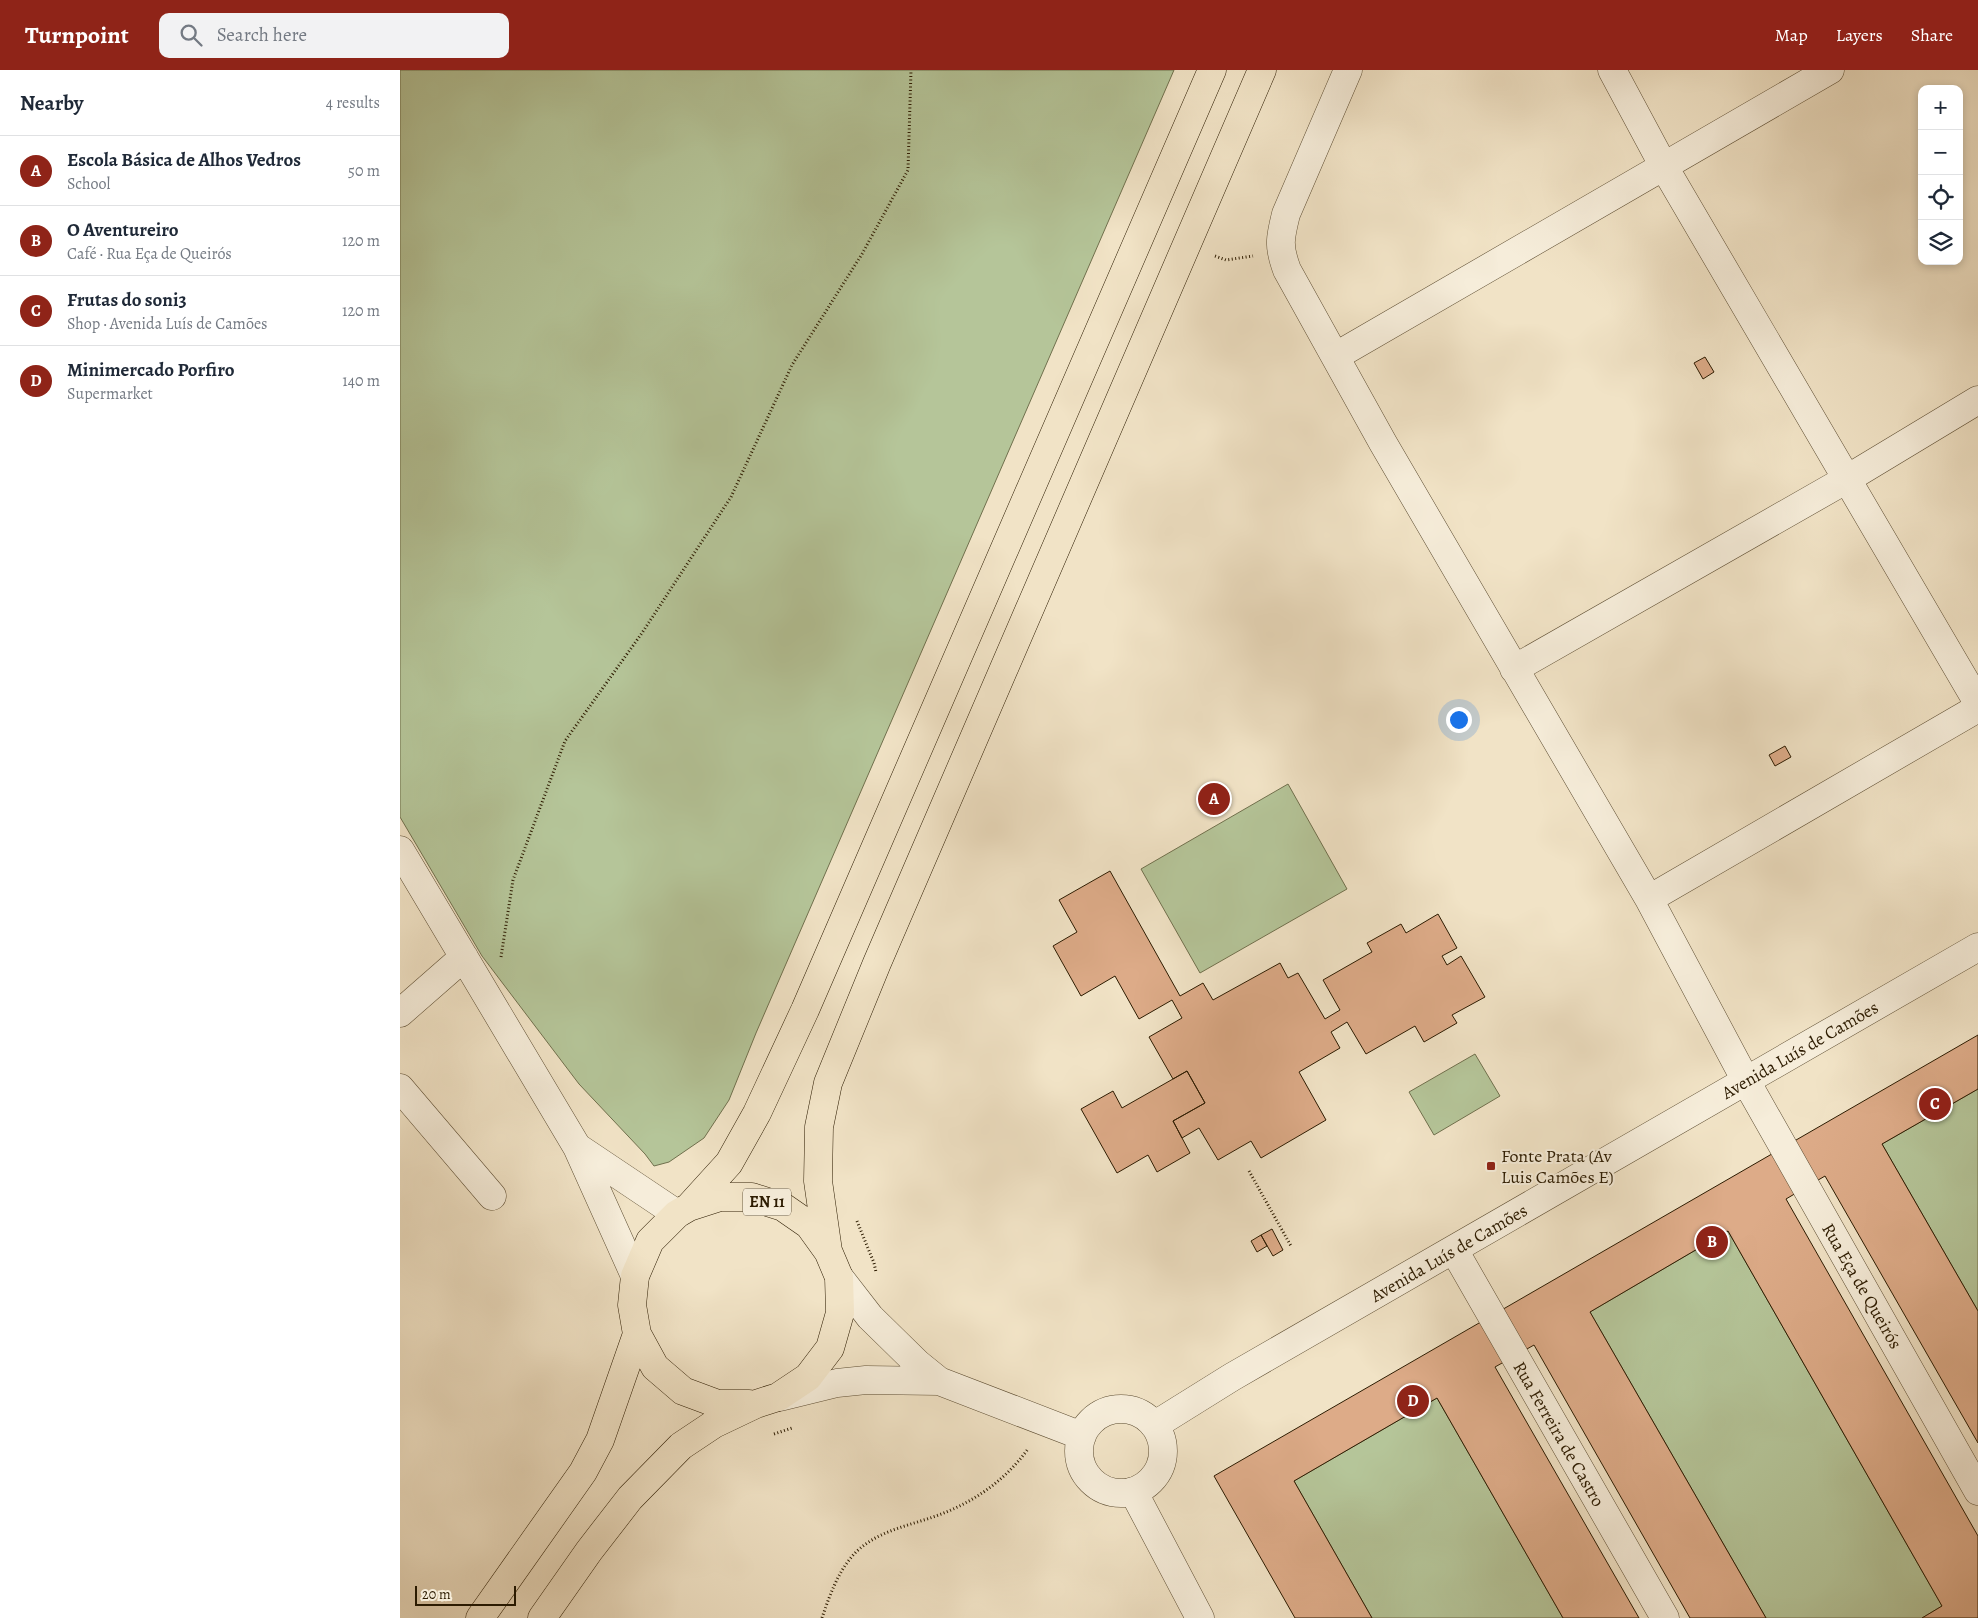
<!DOCTYPE html>
<html lang="en">
<head>
<meta charset="utf-8">
<style>
  :root { --surface:#fff; --page:#f2f2f3; --text:#1f2937; --muted:#747a83; --line:#e0e1e3; --accent:#8f2418 }
  body { margin:0; font-family:Alegreya,serif; background:var(--page); color:var(--text) }
  .controls { position:absolute; right:15px; top:15px; display:grid; overflow:hidden; border-radius:10px; box-shadow:0 2px 8px #0003 }
  .controls button { width:45px; height:45px; display:grid; place-items:center; padding:0; border:0; border-bottom:1px solid var(--line); background:var(--surface); color:var(--text); font:25px sans-serif }
  .scale { position:absolute; left:15px; bottom:12px; width:101px; box-sizing:border-box; padding-left:5px; border:2px solid #2c1b01; border-top:0; font-size:14px; line-height:18px; white-space:nowrap; color:#2c1b01; -webkit-text-stroke:4px #f6edda; paint-order:stroke }
  .you { position:absolute; left:1058px; top:649px; width:18px; height:18px; margin:-12px; border:4px solid #fff; border-radius:50%; background:#1a73e8; box-shadow:0 0 0 8px #1a73e833 }
  .badge { display:grid; place-items:center; width:32px; height:32px; border-radius:50%; background:var(--accent); color:#fff; font-size:16px; font-weight:700 }
  .pin { position:absolute; translate:-50% -50%; border:2px solid #fff; box-shadow:0 1px 5px #0006 }
  .list { margin:0; padding:0; list-style:none }
  h2 { display:flex; justify-content:space-between; align-items:center; height:65px; margin:0; padding:0 20px; font-size:21px }
  h2 small { font-size:16px; font-weight:400; color:var(--muted) }
  .list li { display:grid; grid-template-columns:32px 1fr auto; gap:15px; align-items:center; box-sizing:border-box; height:70px; padding:0 20px; border-top:1px solid var(--line) }
  .list b { display:block; font-size:19px; white-space:nowrap }
  .list p { margin:0; font-size:16px; white-space:nowrap; color:var(--muted) }
  .list em { font-size:16px; font-style:normal; color:var(--muted) }
  .icon { flex:none; width:28px; height:28px; fill:none; stroke:currentColor; stroke-width:2; stroke-linecap:round; stroke-linejoin:round }
  .map { position:relative; flex:none; width:1578px; height:1548px; overflow:hidden }
  header { display:flex; align-items:center; gap:30px; box-sizing:border-box; height:70px; padding:0 25px; background:var(--accent); color:#fff }
  header strong { font-size:24px }
  nav { display:flex; gap:28px; margin-inline-start:auto; font-size:18px }
  .search { width:350px; height:45px; background:var(--page); display:flex; align-items:center; gap:12px; box-sizing:border-box; padding:0 18px; border-radius:10px; color:var(--muted); font-size:19px }
  main { display:flex }
  aside { flex:1; background:var(--surface) }
  .map>svg:first-child { display:block }
</style>
</head>
<body>
<header>
<strong>Turnpoint</strong>
<div class="search"><svg class="icon" aria-label="search" viewBox="0 0 24 24"><circle cx="10" cy="10" r="6"/><path d="M15 15l6 6"/></svg>Search here</div>
<nav><a>Map</a><a>Layers</a><a>Share</a></nav>
</header>
<main>
<aside>
<h2>Nearby<small>4 results</small></h2>
<ul class="list">
<li><span class="badge">A</span><div><b>Escola Básica de Alhos Vedros</b><p>School</p></div><em>50 m</em></li>
<li><span class="badge">B</span><div><b>O Aventureiro</b><p>Café · Rua Eça de Queirós</p></div><em>120 m</em></li>
<li><span class="badge">C</span><div><b>Frutas do soni3</b><p>Shop · Avenida Luís de Camões</p></div><em>120 m</em></li>
<li><span class="badge">D</span><div><b>Minimercado Porfiro</b><p>Supermarket</p></div><em>140 m</em></li>
</ul>
</aside>
<div class="map">
<svg width="1578" height="1548" viewBox="0 0 1578 1548">
  <rect width="100%" height="100%" fill="#f1e3c6"/>
  <filter id="stains"><feTurbulence type="fractalNoise" baseFrequency=".004" numOctaves="4"/><feColorMatrix values="0 0 0 0 .2 0 0 0 0 .09 0 0 0 0 .02 0 0 0 .5 -.17"/></filter>
  <radialGradient id="worn" r=".72"><stop offset=".6" stop-color="#630" stop-opacity="0"/><stop offset="1" stop-color="#630" stop-opacity=".3"/></radialGradient>
  <path fill="#b5c599" stroke="#70704d" d="M 0,0 L 774,0 L 356,963 L 329,1030 L 304,1068 L 269,1092 L 254,1096 L 245,1084 L 179,1014 L 82,886 L 0,747 Z
    M 888,714 L 947,819 L 800,903 L 741,799 Z
    M 1075,984 L 1100,1026 L 1034,1065 L 1009,1022 Z
    M 1578,1019 L 1578,1241 L 1482,1074 Z
    M 1328,1161 L 1542,1536 L 1522,1548 L 1366,1548 L 1190,1242 Z
    M 1037,1328 L 1163,1548 L 972,1548 L 894,1411 Z"/>
  <path fill="#ddab88" stroke="#2c1b01" d="M 1305,287 L 1314,302 L 1303,309 L 1294,293 Z
    M 1385,676 L 1391,687 L 1375,696 L 1369,685 Z
    M 710,801 L 780,926 L 803,913 L 813,930 L 880,893 L 888,908 L 898,903 L 925,949 L 940,940 L 923,910 L 972,882 L 967,873 L 1001,854 L 1006,863 L 1038,844 L 1057,878 L 1042,886 L 1047,895 L 1061,886 L 1085,927 L 1052,945 L 1057,953 L 1024,972 L 1015,956 L 966,984 L 947,952 L 931,962 L 940,978 L 899,1002 L 926,1050 L 861,1088 L 851,1071 L 818,1090 L 799,1058 L 782,1068 L 773,1051 L 805,1033 L 787,1001 L 773,1009 L 749,967 L 782,948 L 772,930 L 739,949 L 715,906 L 681,926 L 653,876 L 677,862 L 659,830 Z
    M 1578,965 L 1578,1019 L 1482,1074 L 1578,1241 L 1578,1373 L 1425,1106 L 1386,1129 L 1578,1466 L 1578,1548 L 1522,1548 L 1542,1536 L 1328,1161 L 1190,1242 L 1366,1548 L 1290,1548 L 1134,1275 L 1095,1297 L 1239,1548 L 1163,1548 L 1037,1328 L 894,1411 L 972,1548 L 895,1548 L 814,1406 Z
    M 787,1001 L 805,1033 L 773,1051 L 790,1083 L 757,1102 L 748,1085 L 717,1103 L 681,1039 L 713,1021 L 722,1038 Z
    M 872,1159 L 883,1180 L 873,1186 L 861,1165 Z
    M 861,1165 L 867,1176 L 857,1182 L 851,1171 Z"/>
  <g fill="none" stroke-linecap="round" stroke-linejoin="round">
    <g stroke="#5d4d32" stroke-width="29">
      <path id="minor" d="M 948,0 L 886,144 C 880,168 878,176 887,200 L 983,373 L 1249,829 L 1346,1011 L 1578,1421
        M 1212,0 L 1263,95 L 1578,633
        M 936,286 L 1430,0
        M 1114,599 L 1447,409 L 1578,330
        M 0,780 L 177,1077 L 235,1206
        M 1249,829 L 1578,638
        M 0,943 L 64,887
        M 0,1018 L 92,1126
        M 177,1077 L 277,1144
        M 1054,1180 L 1265,1548
        M 439,1207 L 470,1247 L 518,1294 L 539,1311 L 682,1366
        M 380,1327 L 437,1313 L 466,1310 L 539,1311
        M679 1381a42 42 0 1 1 84 0a42 42 0 1 1-84 0Z
        M 755,1355 L 832,1307 L 1578,877
        M 733,1421 L 800,1548"/>
    </g>
    <g stroke="#2c1b01" stroke-width="29">
      <path id="major" d="M 289,1137 L 329,1093 L 357,1043 L 405,940 L 812,0
        M 349,1334 L 318,1334 L 283,1321 L 255,1297 L 237,1264 L 232,1235 L 235,1206 L 250,1171 L 277,1144 L 289,1137 L 320,1127 L 352,1127 L 383,1137 L 409,1155 L 427,1180
        M 80,1548 L 183,1402 L 200,1370 L 237,1264
        M 142,1548 L 189,1481 L 230,1428 L 281,1376 L 314,1354 L 356,1334 L 378,1327 L 408,1307 L 430,1278 L 440,1243 L 439,1207 L 428,1181 L 418,1111 L 419,1057 L 428,1013 L 477,893 L 862,0"/>
    </g>
    <path stroke="#2c1b01" stroke-width="3" stroke-dasharray="1 2.5" stroke-linecap="butt" d="M 815,186 L 826,190 L 853,186
      M 101,887 L 113,810 L 165,671 L 242,563 L 331,427 L 392,295 L 462,184 L 508,100 L 511,0
      M 849,1101 L 891,1176
      M 457,1151 L 474,1193 L 476,1202
      M 374,1364 L 392,1358
      M 422,1548 C 430,1524 439,1499 457,1481 C 479,1461 507,1456 533,1447 C 571,1434 604,1412 628,1379"/>
    <use href="#minor" stroke="#f6edda" stroke-width="28"/>
    <use href="#major" stroke="#f1e3c6" stroke-width="28"/>
  </g>
  <rect fill="#8f2418" stroke="#f6edda" stroke-width="2" x="1086" y="1091" width="10" height="10" rx="2.5"/>
  <g text-anchor="middle" dominant-baseline="central" stroke-width="4" stroke-linejoin="round" paint-order="stroke">
    <rect fill="#f6edda" stroke="#695a42" stroke-width="1" x="343" y="1118.5" width="48" height="27" rx="4"/>
    <g font-size="16" font-weight="bold" fill="#2c1b01">
      <text x="367" y="1132">EN 11</text>
    </g>
    <g font-size="18" fill="#2c1b01" stroke="#f6edda">
      <text transform="translate(1400 980) rotate(-30)">Avenida Luís de Camões</text>
      <text transform="translate(1049 1183) rotate(-30)">Avenida Luís de Camões</text>
      <text transform="translate(1462 1216) rotate(60)">Rua Eça de Queirós</text>
      <text transform="translate(1159 1364) rotate(60)">Rua Ferreira de Castro</text>
    </g>
    <g font-size="18" fill="#2c1b01" stroke="#f6edda" text-anchor="start">
      <text x="1101" y="1086">Fonte Prata (Av<tspan x="1101" dy="21">Luis Camões E)</tspan></text>
    </g>
  </g>
  <rect width="100%" height="100%" filter="url(#stains)"/>
  <rect width="100%" height="100%" fill="url(#worn)"/>
</svg>
<div class="controls">
<button>+</button>
<button>−</button>
<button><svg class="icon" aria-label="locate" viewBox="0 0 24 24"><circle cx="12" cy="12" r="6"/><path d="M12 2v4M12 18v4M2 12h4M18 12h4"/></svg></button>
<button><svg class="icon" aria-label="layers" viewBox="0 0 24 24"><path d="M12 4l9 5-9 5-9-5zM3 14l9 5 9-5"/></svg></button>
</div>
<div class="scale">20 m</div>
<div class="you"></div>
<div class="pin badge" style="left:814px;top:729px">A</div>
<div class="pin badge" style="left:1312px;top:1172px">B</div>
<div class="pin badge" style="left:1535px;top:1034px">C</div>
<div class="pin badge" style="left:1013px;top:1331px">D</div>
</div>
</main>
</body>
</html>
